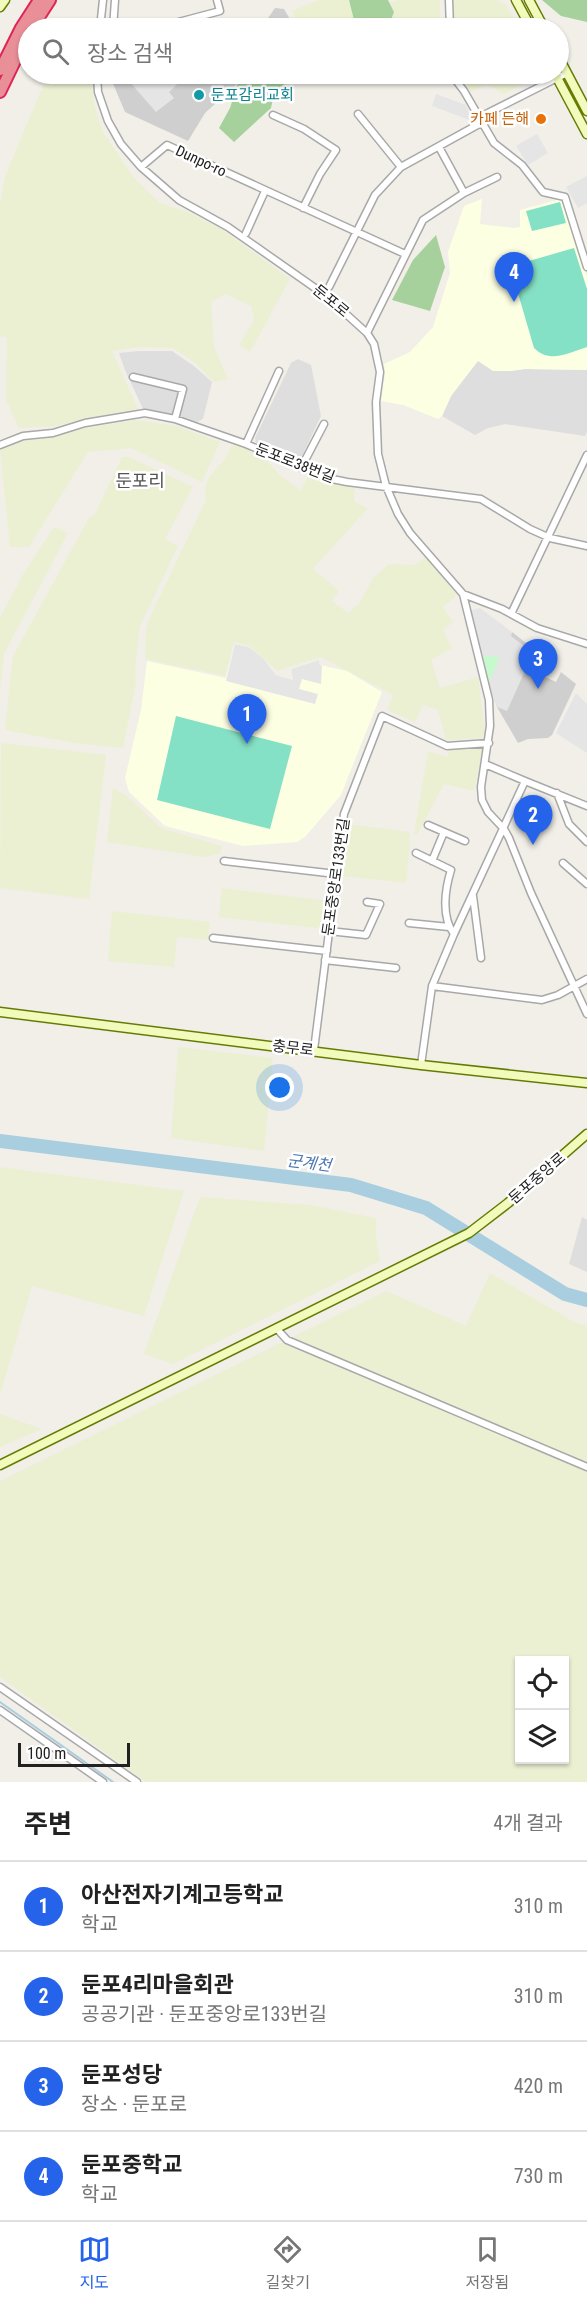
<!DOCTYPE html>
<html lang="ko">
<head>
<meta charset="utf-8">
<style>
  :root { --surface:#fff; --page:#f6f6f6; --text:#222; --muted:#767676; --line:#e0e0e0; --accent:#2563eb }
  body { margin:0; font-family:"Roboto Condensed","Noto Sans KR",sans-serif; background:var(--page); color:var(--text) }
  .controls { position:absolute; right:18px; bottom:18px; display:grid; overflow:hidden; border-radius:0px; box-shadow:0 2px 4px #0004 }
  .controls button { width:54px; height:54px; display:grid; place-items:center; padding:0; border:0; border-bottom:2px solid var(--line); background:var(--surface); color:var(--text); font:30px sans-serif }
  .scale { position:absolute; left:18px; bottom:15px; width:112px; box-sizing:border-box; padding-left:6px; border:3px solid #212121; border-top:0; font-size:16px; line-height:21px; white-space:nowrap; color:#212121; -webkit-text-stroke:4px #fff; paint-order:stroke }
  .you { position:absolute; left:280px; top:1088px; width:21px; height:21px; margin:-15px; border:4px solid #fff; border-radius:50%; background:#1a73e8; box-shadow:0 0 0 9px #1a73e833 }
  .badge { display:grid; place-items:center; width:39px; height:39px; border-radius:50%; background:var(--accent); color:#fff; font-size:20px; font-weight:700 }
  .pin { position:absolute; translate:-50% -50px; filter:drop-shadow(0 2px 3px #0008) }
  .pin::after { content:''; position:absolute; top:32px; width:21px; height:18px; background:inherit; clip-path:polygon(0 0,100% 0,50% 100%) }
  .list { margin:0; padding:0; list-style:none }
  h2 { display:flex; justify-content:space-between; align-items:center; height:78px; margin:0; padding:0 24px; font-size:26px }
  h2 small { font-size:20px; font-weight:400; color:var(--muted) }
  .list li { display:grid; grid-template-columns:39px 1fr auto; gap:18px; align-items:center; box-sizing:border-box; height:90px; padding:0 24px; border-top:2px solid var(--line) }
  .list b { display:block; font-size:22px; white-space:nowrap }
  .list p { margin:0; font-size:20px; white-space:nowrap; color:var(--muted) }
  .list em { font-size:20px; font-style:normal; color:var(--muted) }
  .icon { flex:none; width:33px; height:33px; fill:none; stroke:currentColor; stroke-width:2; stroke-linecap:round; stroke-linejoin:round }
  .map { position:relative; flex:none; width:587px; height:1782px; overflow:hidden }
  .search { position:absolute; background:var(--surface); box-shadow:0 2px 4px #0004; left:18px; right:18px; top:18px; height:66px; display:flex; align-items:center; gap:15px; box-sizing:border-box; padding:0 21px; border-radius:33px; color:var(--muted); font-size:22px }
  .sheet { height:438px; background:var(--surface) }
  nav { display:flex; justify-content:space-around; align-items:center; box-sizing:border-box; height:84px; border-top:2px solid var(--line); background:var(--surface); font-size:16px; color:var(--muted) }
  nav a { display:grid; justify-items:center; gap:3px }
  nav .on { color:var(--accent) }
  .map>svg:first-child { display:block }
</style>
</head>
<body>
<div class="map">
<svg width="587" height="1782" viewBox="0 0 587 1782">
  <rect width="100%" height="100%" fill="#f1efe8"/>
  <path fill="#dfdede" d="M 139,351 L 172,351 L 194,366 L 212,382 L 203,419 L 195,423 L 143,409 L 125,370 L 119,353 Z
    M 298,359 L 311,365 L 321,416 L 301,458 L 297,460 L 256,443 L 255,438 L 291,363 Z
    M 478,360 L 493,371 L 511,371 L 525,369 L 587,370 L 587,432 L 585,436 L 505,424 L 488,428 L 475,435 L 442,416 L 451,396 Z
    M 582,1217 L 587,1220 L 587,1272 L 569,1264 Z"/>
  <path fill="#fdffe3" d="M 482,199 L 480,224 L 514,228 L 520,227 L 520,210 L 561,199 L 587,277 L 587,370 L 525,369 L 511,371 L 493,371 L 478,361 L 451,396 L 442,416 L 438,419 L 403,405 L 381,401 L 385,374 L 384,364 L 410,352 L 433,327 L 450,273 L 448,252 L 464,206 Z
    M 235,644 L 249,647 L 263,658 L 276,675 L 293,680 L 291,669 L 319,660 L 320,665 L 347,671 L 382,692 L 341,795 L 305,837 L 297,842 L 243,846 L 165,826 L 129,792 L 125,778 L 141,710 L 147,661 L 226,678 Z"/>
  <path fill="#cfcfcf" d="M 275,8 L 284,9 L 295,28 L 268,28 L 266,21 Z
    M 109,74 L 262,74 L 238,83 L 205,113 L 188,141 L 125,112 Z
    M 512,632 L 544,657 L 535,672 L 556,682 L 561,672 L 576,684 L 552,735 L 548,738 L 528,739 L 518,743 L 497,707 L 489,682 Z"/>
  <path fill="#ebf0d3" fill-rule="evenodd" d="M 319,0 L 349,0 L 355,24 L 340,28 L 299,27 L 292,11 Z
    M 398,0 L 440,0 L 440,28 L 380,28 L 383,23 L 390,21 L 394,12 L 389,2 Z
    M 453,0 L 497,0 L 506,5 L 519,28 L 453,28 Z
    M 48,74 L 66,74 L 69,77 L 74,74 L 91,74 L 94,104 L 103,132 L 134,178 L 160,203 L 190,213 L 223,230 L 290,279 L 250,352 L 239,345 L 254,320 L 251,306 L 226,294 L 211,302 L 214,347 L 228,379 L 214,382 L 195,363 L 173,348 L 138,347 L 112,351 L 138,409 L 82,419 L 56,426 L 19,428 L 6,400 L 7,337 L 0,336 L 0,205 L 5,176 Z
    M 456,74 L 541,74 L 504,94 L 487,84 L 471,92 Z
    M 136,420 L 177,426 L 220,442 L 202,482 L 131,448 L 88,452 L 29,547 L 10,547 L 0,450 L 29,439 L 55,437 L 81,429 Z
    M 232,445 L 241,446 L 265,459 L 283,478 L 301,490 L 308,476 L 355,488 L 354,502 L 368,508 L 313,569 L 339,591 L 332,601 L 348,613 L 359,604 L 373,578 L 389,564 L 415,565 L 426,557 L 457,595 L 443,607 L 453,622 L 443,630 L 452,648 L 431,660 L 440,688 L 478,677 L 485,733 L 482,738 L 446,740 L 438,710 L 423,705 L 415,722 L 387,710 L 393,695 L 321,657 L 277,671 L 250,646 L 234,642 L 225,676 L 145,659 L 146,630 L 149,619 L 206,500 L 205,488 L 210,476 L 225,459 Z
    M 122,457 L 129,457 L 193,487 L 165,539 L 178,546 L 140,626 L 135,669 L 136,683 L 123,748 L 75,743 L 5,730 L 13,656 L 89,518 L 95,514 Z
    M 54,527 L 68,533 L 4,654 L 0,691 L 0,617 L 25,571 Z
    M 1,743 L 106,755 L 89,899 L 0,888 Z
    M 483,747 L 474,791 L 444,784 L 417,835 L 414,834 L 428,751 L 447,757 L 450,750 Z
    M 113,788 L 127,796 L 161,828 L 222,846 L 220,854 L 204,857 L 107,842 Z
    M 346,824 L 409,832 L 410,843 L 406,883 L 341,876 Z
    M 222,888 L 329,901 L 325,929 L 219,917 Z
    M 112,911 L 210,922 L 208,940 L 177,937 L 174,967 L 108,961 Z
    M 178,1047 L 273,1058 L 264,1151 L 171,1138 Z
    M 0,1167 L 184,1191 L 144,1316 L 32,1286 L 0,1395 Z
    M 200,1197 L 310,1205 L 376,1218 L 376,1237 L 380,1261 L 173,1364 L 144,1354 Z
    M 490,1273 L 576,1323 L 587,1325 L 587,1782 L 146,1782 L 0,1677 L 0,1481 L 386,1291 L 466,1326 ZM 520,1660 L 564,1660 L 564,1760 L 520,1760 Z
    M 0,1414 L 42,1429 L 0,1447 Z"/>
  <path fill="#a7d19c" d="M 349,0 L 388,0 L 394,12 L 390,22 L 383,23 L 380,28 L 360,28 L 355,24 Z
    M 542,0 L 587,0 L 587,22 L 561,16 Z
    M 262,74 L 301,74 L 302,77 L 275,89 L 271,108 L 234,142 L 219,128 L 230,108 L 238,83 Z
    M 436,235 L 445,267 L 430,311 L 392,300 L 413,260 Z"/>
  <path fill="#c6face" d="M 491,655 L 500,658 L 489,682 L 483,657 Z"/>
  <path fill="#85e1c5" d="M 560,202 L 566,223 L 532,231 L 526,211 Z
    M 574,248 L 587,289 L 587,347 C 568,353 550,364 534,348 L 515,283 L 515,276 L 522,263 Z
    M 176,716 L 292,746 L 270,829 L 157,800 Z"/>
  <path fill="#e5e5e5" d="M 133,74 L 199,74 L 190,81 L 185,77 L 169,92 L 174,98 L 156,112 L 129,81 Z
    M 436,94 L 466,105 L 472,121 L 432,106 Z
    M 537,134 L 548,153 L 528,165 L 516,146 Z
    M 587,176 L 587,203 L 578,208 L 566,187 Z
    M 480,608 L 512,632 L 511,636 L 533,653 L 507,711 L 497,707 L 489,682 L 500,658 L 491,655 L 483,657 L 469,611 Z
    M 235,644 L 249,647 L 263,658 L 276,675 L 293,680 L 291,669 L 319,660 L 320,665 L 322,666 L 321,684 L 302,679 L 299,689 L 318,694 L 315,704 L 226,681 Z
    M 576,693 L 587,704 L 587,753 L 556,733 Z"/>
  <g fill="none" stroke-linecap="round" stroke-linejoin="round">
    <path stroke="#a8cedf" stroke-width="2" d="M 0,1702 L 113,1782"/>
    <path stroke="#a8cedf" stroke-width="14" d="M 0,1141 L 351,1185 L 426,1208 L 565,1294 L 587,1300"/>
    <g stroke="#a8a8a8" stroke-width="9">
      <path id="street" d="M 449,0 L 450,28
        M 100,28 L 103,0
        M 113,28 L 115,0
        M 156,28 L 220,11 L 217,0
        M 97,74 L 98,92 L 108,121 L 121,144 L 141,167 L 179,200 L 228,227 L 325,295 L 367,333 L 374,344 L 380,372 L 376,402 L 378,454 L 386,486 L 398,514 L 410,533 L 463,594 L 489,700 L 490,726 L 481,787 L 482,800 L 488,812 L 504,829 L 509,838 L 531,893 L 587,1014
        M 451,74 L 464,91 L 494,143 L 522,165 L 543,192 L 565,197 L 587,267
        M 358,114 L 401,167
        M 273,115 L 304,129 L 336,150 L 320,174 L 303,208
        M 478,118 L 567,73
        M 439,147 L 464,193
        M 141,167 L 167,145 L 405,254
        M 246,233 L 265,191
        M 329,287 L 375,195 L 401,167 L 481,123
        M 367,333 L 423,220 L 464,193 L 497,177
        M 133,377 L 183,389 L 175,419
        M 246,444 L 279,371
        M 0,445 L 23,436 L 53,433 L 85,423 L 145,413 L 175,419 L 200,428 L 246,444 L 327,478 L 347,482 L 481,499 L 530,529 L 550,538 L 587,546
        M 301,468 L 324,424
        M 463,594 L 502,609 L 537,628 L 587,644
        M 511,614 L 587,455
        M 525,781 L 587,806
        M 557,793 L 569,824 L 587,842
        M 428,825 L 465,841
        M 416,853 L 451,870 C 445,889 441,917 454,934
        M 224,861 L 336,874
        M 432,861 L 444,832
        M 563,863 L 587,884
        M 473,896 L 481,958
        M 409,923 L 449,927
        M 329,931 L 366,935 L 380,904 L 367,902
        M 213,938 L 327,951
        M 325,960 L 396,968
        M 432,986 L 542,1000 L 558,995 L 587,979
        M 314,1050 L 344,814 L 382,716 L 447,746 L 489,743
        M 421,1065 L 432,986 L 454,934 L 525,781 L 485,764
        M 277,1329 L 287,1340 L 587,1467
        M 0,1687 L 137,1782
        M 0,1710 L 103,1782"/>
    </g>
    <g stroke="#657c04" stroke-width="11">
      <path id="secondary" d="M 516,0 L 531,28
        M 529,0 L 544,28
        M 0,7 L 5,0
        M 558,56 L 587,111
        M 555,74 L 587,134
        M 0,1012 L 421,1065 L 587,1083
        M 0,1465 L 469,1233 L 508,1203 L 587,1134"/>
    </g>
    <g stroke="#de2656" stroke-width="14">
      <path id="highway" d="M 32,28 L 50,0
        M 0,70 L 21,28 L 39,0
        M 0,92 L 28,34"/>
    </g>
    <use href="#street" stroke="#fff" stroke-width="6"/>
    <use href="#secondary" stroke="#f2fabc" stroke-width="8"/>
    <use href="#highway" stroke="#e98f98" stroke-width="10"/>
  </g>
  <circle fill="#0f9aa8" stroke="#fff" stroke-width="2" cx="199" cy="95" r="6"/>
  <circle fill="#e8710a" stroke="#fff" stroke-width="2" cx="541" cy="119" r="6"/>
  <g text-anchor="middle" dominant-baseline="central" stroke-width="5" stroke-linejoin="round" paint-order="stroke">
    <g font-size="15" fill="#0d838f" stroke="#fff" text-anchor="start">
      <text x="211" y="95">둔포감리교회</text>
    </g>
    <g font-size="15" fill="#c56008" stroke="#fff" text-anchor="end">
      <text x="529" y="119">카페 든해</text>
    </g>
    <g font-size="15" fill="#212121" stroke="#fff">
      <text transform="translate(201 161) rotate(25)">Dunpo-ro</text>
      <text transform="translate(331 301) rotate(39)">둔포로</text>
      <text transform="translate(295 463) rotate(21)">둔포로38번길</text>
      <text transform="translate(336 877) rotate(-82)">둔포중앙로133번길</text>
      <text transform="translate(293 1048) rotate(7)">충무로</text>
      <text transform="translate(537 1178) rotate(-41)">둔포중앙로</text>
    </g>
    <g font-size="16" font-style="italic" fill="#4b76b3" stroke="#fff">
      <text transform="translate(309 1163) rotate(7)">군계천</text>
    </g>
    <g font-size="18" fill="#545454" stroke="#fff">
      <text x="140" y="480">둔포리</text>
    </g>
  </g>
</svg>
<div class="controls">
<button><svg class="icon" aria-label="locate" viewBox="0 0 24 24"><circle cx="12" cy="12" r="6"/><path d="M12 2v4M12 18v4M2 12h4M18 12h4"/></svg></button>
<button><svg class="icon" aria-label="layers" viewBox="0 0 24 24"><path d="M12 4l9 5-9 5-9-5zM3 14l9 5 9-5"/></svg></button>
</div>
<div class="scale">100 m</div>
<div class="you"></div>
<div class="pin badge" style="left:247px;top:744px">1</div>
<div class="pin badge" style="left:533px;top:845px">2</div>
<div class="pin badge" style="left:538px;top:689px">3</div>
<div class="pin badge" style="left:514px;top:302px">4</div>
<div class="search"><svg class="icon" aria-label="search" viewBox="0 0 24 24"><circle cx="10" cy="10" r="6"/><path d="M15 15l6 6"/></svg>장소 검색</div>
</div>
<section class="sheet">
<h2>주변<small>4개 결과</small></h2>
<ul class="list">
<li><span class="badge">1</span><div><b>아산전자기계고등학교</b><p>학교</p></div><em>310 m</em></li>
<li><span class="badge">2</span><div><b>둔포4리마을회관</b><p>공공기관 · 둔포중앙로133번길</p></div><em>310 m</em></li>
<li><span class="badge">3</span><div><b>둔포성당</b><p>장소 · 둔포로</p></div><em>420 m</em></li>
<li><span class="badge">4</span><div><b>둔포중학교</b><p>학교</p></div><em>730 m</em></li>
</ul>
</section>
<nav>
<a class="on"><svg class="icon" aria-label="map" viewBox="0 0 24 24"><path d="M3 6l6-2 6 2 6-2v14l-6 2-6-2-6 2zM9 4v14M15 6v14"/></svg>지도</a>
<a><svg class="icon" aria-label="directions" viewBox="0 0 24 24"><path d="M12 3l9 9-9 9-9-9zM9 14v-3h6M13 9l2 2-2 2"/></svg>길찾기</a>
<a><svg class="icon" aria-label="saved" viewBox="0 0 24 24"><path d="M7 4h10v16l-5-4-5 4z"/></svg>저장됨</a>
</nav>
</body>
</html>
